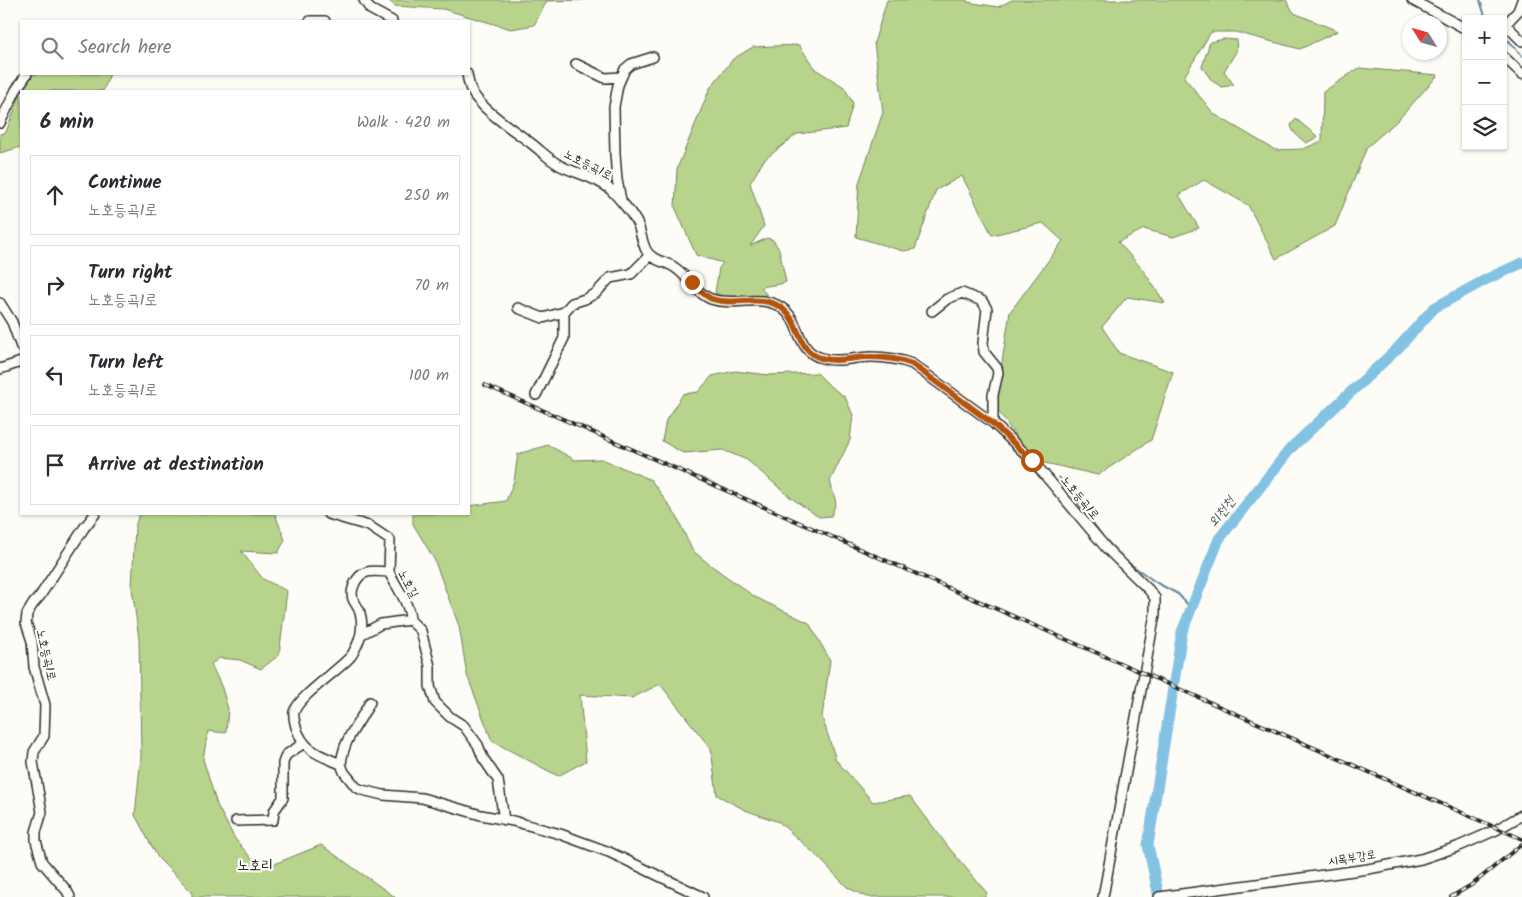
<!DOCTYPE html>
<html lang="en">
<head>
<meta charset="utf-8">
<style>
  :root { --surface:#fff; --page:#f7f7f7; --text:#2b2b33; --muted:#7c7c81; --line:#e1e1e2 }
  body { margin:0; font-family:Kalam,"Poor Story",sans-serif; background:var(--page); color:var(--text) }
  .controls { position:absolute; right:15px; top:15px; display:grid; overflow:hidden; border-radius:0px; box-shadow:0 1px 4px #0004 }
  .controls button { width:45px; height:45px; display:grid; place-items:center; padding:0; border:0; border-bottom:1px solid var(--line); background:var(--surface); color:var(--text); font:25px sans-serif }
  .compass { position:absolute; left:1402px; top:15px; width:45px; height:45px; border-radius:50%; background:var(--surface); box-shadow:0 1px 4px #0004; rotate:307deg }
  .stop { position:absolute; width:15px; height:15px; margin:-11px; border:4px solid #b45309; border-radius:50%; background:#fff }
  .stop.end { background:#b45309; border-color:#fff; box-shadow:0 1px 5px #0008 }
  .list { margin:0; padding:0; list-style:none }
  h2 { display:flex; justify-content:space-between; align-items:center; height:65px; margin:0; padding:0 20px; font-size:21px }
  h2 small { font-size:16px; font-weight:400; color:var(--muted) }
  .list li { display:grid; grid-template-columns:32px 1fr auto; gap:15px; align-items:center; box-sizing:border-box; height:80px; margin:0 10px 10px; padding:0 10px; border:1px solid var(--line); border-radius:0px }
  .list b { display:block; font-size:19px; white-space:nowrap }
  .list p { margin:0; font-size:16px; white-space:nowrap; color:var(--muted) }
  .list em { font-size:16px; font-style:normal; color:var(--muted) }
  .icon { flex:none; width:28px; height:28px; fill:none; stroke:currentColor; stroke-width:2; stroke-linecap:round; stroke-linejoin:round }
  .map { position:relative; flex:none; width:1522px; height:897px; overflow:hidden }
  .search { position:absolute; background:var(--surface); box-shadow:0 1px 4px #0004; left:20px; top:20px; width:450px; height:55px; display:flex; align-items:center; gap:12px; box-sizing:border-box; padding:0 18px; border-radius:0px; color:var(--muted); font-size:19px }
  .panel { position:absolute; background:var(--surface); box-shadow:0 1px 4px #0004; left:20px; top:90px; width:450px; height:425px; border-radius:0px }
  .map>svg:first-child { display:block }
</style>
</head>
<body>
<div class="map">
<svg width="1522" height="897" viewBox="0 0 1522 897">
  <rect width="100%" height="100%" fill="#fdfcf7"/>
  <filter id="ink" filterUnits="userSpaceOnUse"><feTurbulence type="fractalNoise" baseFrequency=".02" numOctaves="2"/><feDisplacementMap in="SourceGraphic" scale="10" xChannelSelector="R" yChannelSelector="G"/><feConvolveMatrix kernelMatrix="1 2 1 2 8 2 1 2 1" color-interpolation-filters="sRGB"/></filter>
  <g filter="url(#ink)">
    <path fill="#b8d48c" stroke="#72805c" d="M 388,0 L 583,0 L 547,1 L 534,25 L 511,29 L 443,9 L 395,6 Z
      M 887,0 L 967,0 L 967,2 L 998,7 L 1012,0 L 1286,0 L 1294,13 L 1338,31 L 1300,49 L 1235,32 L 1211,32 L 1184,77 L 1214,114 L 1275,150 L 1303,149 L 1322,141 L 1323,92 L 1359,68 L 1438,75 L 1398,120 L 1367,147 L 1335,226 L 1276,259 L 1248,205 L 1204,180 L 1179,195 L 1199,228 L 1173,237 L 1144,229 L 1118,242 L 1143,270 L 1165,303 L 1127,297 L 1102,327 L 1119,353 L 1173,372 L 1151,440 L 1098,475 L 1032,460 L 995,406 L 1010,312 L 1063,241 L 1043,223 L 992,235 L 962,176 L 936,190 L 915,249 L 903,251 L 856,237 L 859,183 L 883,112 L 874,43 Z
      M 1224,39 L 1237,40 L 1236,52 L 1224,71 L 1234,85 L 1222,87 L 1212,81 L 1202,67 L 1210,42 Z
      M 799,45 L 815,69 L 844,87 L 853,103 L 846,128 L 797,134 L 764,160 L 750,183 L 764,226 L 750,246 L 767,238 L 773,240 L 779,249 L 786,282 C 778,286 769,284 761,288 L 767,295 L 728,298 L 715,293 L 719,268 L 723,263 L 696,255 L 675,207 L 677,169 L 710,88 L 733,59 L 753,47 Z
      M 29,74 L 110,74 L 103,91 L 22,91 Z
      M 21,93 L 21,147 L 0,153 L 0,134 L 6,132 Z
      M 1296,119 L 1318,137 L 1306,143 C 1299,137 1293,134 1291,125 Z
      M 735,371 L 769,375 L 817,373 L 831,387 L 845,397 L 853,415 L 850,440 L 830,481 L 836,503 L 831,516 L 819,517 L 790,497 L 747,460 L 723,450 L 683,453 L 662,441 L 666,420 L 683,394 L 698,392 L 712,376 Z
      M 548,445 L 575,460 L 602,459 L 651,480 L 677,517 L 692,550 L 709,564 L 755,597 L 809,623 L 830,660 L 822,717 L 836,760 L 873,802 L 910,796 L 949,848 L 987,893 L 985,897 L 866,897 L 847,887 L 816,855 L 779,822 L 745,810 L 717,795 L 711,749 L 660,684 L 632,698 L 580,695 L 586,761 L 558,776 L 492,741 L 467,675 L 459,626 L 434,559 L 413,524 L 413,514 L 469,514 L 469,506 L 506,501 L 514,481 L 518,454 Z
      M 139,514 L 275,514 L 285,540 L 278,553 L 241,551 L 263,579 L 287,591 L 279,655 L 261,669 L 240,660 L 220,658 L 211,664 L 222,688 L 228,709 L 226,733 L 208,731 L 203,759 L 217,805 L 235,839 L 252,859 L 272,865 L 321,845 L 395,897 L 192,897 L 192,892 L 158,858 L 135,815 L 141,756 L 139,639 L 132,588 L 135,527 Z"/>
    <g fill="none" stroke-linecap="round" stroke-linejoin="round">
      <path stroke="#608699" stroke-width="2" d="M 1480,0 L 1486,19
        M 1503,38 L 1509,41 L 1522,56
        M 1059,477 L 1104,538 L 1121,556
        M 1126,561 L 1157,583 L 1178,594 L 1191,608"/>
      <path stroke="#83c2e3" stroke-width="11" d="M 1159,897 L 1148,845 L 1182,632 L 1219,539 L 1291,448 L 1397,349 L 1434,308 L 1487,279 L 1522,263"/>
      <g stroke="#2b2b2b" stroke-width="12">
        <path id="minor" d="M 364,0 L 370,9 L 392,21
          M 1412,0 L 1466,29
          M 310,21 L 325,21
          M 1506,25 L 1522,41
          M 1503,27 L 1518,11 L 1522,0
          M 1503,56 L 1522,74
          M 576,64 L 605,78 L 621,77
          M 467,74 C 468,80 469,86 472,92 C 484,112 514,130 532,144 C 541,151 549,159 559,165 C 576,174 594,176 610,189 C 618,197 633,214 638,225 C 641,233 642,242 646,250 C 652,261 665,261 674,267 C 687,275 697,294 711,299 C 734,307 760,293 782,308 C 801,321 796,349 819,357 C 837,364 853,357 871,357 C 885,357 899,359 912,364 L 993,423 L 1032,460 L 1107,549 L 1149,590 L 1155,598 L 1155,614 L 1103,897
          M 0,123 L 16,90 L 27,74
          M 621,200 L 617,180 L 615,154 L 614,107 L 618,85 L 625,69 L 631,64 L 653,57
          M 0,303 L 12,322 L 21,347
          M 518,308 L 543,318 L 564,312 L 572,303 L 585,299 L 596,293 L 610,278 L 631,274 L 650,255
          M 932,311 L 947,299 L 962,293 L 982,301 L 987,309 L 983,343 L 984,352 L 997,368 L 998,373 L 993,395 L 993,423
          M 0,369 L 21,362
          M 536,395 L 564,338 L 564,312
          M 328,514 L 369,526 L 390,540 L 389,572
          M 362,634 L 381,624 L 410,620
          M 341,764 C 344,737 358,726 370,702
          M 504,820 L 498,780 L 483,758 L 478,745 L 464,726 L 450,717 L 435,702 L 430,686 L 430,666 L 421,631 L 410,620 C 410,604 396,586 389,572 C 373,571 361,568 354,585 C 352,590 351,594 353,599 C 355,604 359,608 360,613 C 363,623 362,633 358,643 C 356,647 354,652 351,656 C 338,671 299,696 294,712 C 293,717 295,723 296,727 C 304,752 320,755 341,764 L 344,772 L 356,787 L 362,790 L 383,795 L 422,798 L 481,815 L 513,821 L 560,834 L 609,852 L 703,897
          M 236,821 L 273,820 L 274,811 L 283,798 L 283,763 L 286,755 L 304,743
          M 70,897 L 67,891 L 42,862 L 36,841 L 36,832 L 42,812 L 33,762 L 34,752 L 44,736 L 45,705 L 34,667 L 32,641 L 26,623 L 27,614 L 33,604 L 40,596 L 84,528 L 95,514
          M 1159,897 L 1368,869 L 1421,859 L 1457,847 L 1496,830 L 1522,815"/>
      </g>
      <use href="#minor" stroke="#fdfcf7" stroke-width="9"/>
      <g stroke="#2b2b2b" stroke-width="4">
        <path id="rail" d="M 485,385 L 1522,839
          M 1451,897 L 1473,884 L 1522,844"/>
      </g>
      <use href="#rail" stroke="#fdfcf7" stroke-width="2" stroke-dasharray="5.5" stroke-linecap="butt"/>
    </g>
  </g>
  <g fill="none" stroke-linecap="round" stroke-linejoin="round" filter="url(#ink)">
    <path stroke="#b45309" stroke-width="6" d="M 692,282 C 698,288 704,296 712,299 C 735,307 762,292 783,309 C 801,323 797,351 821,358 C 838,363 853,357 870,357 C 884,357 899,359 912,364 L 992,423 L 1032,460"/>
  </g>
  <g text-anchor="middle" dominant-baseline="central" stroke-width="4.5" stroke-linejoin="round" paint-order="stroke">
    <g font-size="12" fill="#2b2b2b" stroke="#fdfcf7">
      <text transform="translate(588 165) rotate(27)">노호등곡1로</text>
      <text transform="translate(1080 498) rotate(50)">노호등곡1로</text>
      <text transform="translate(408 584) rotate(62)">노호길</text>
      <text transform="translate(46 655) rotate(77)">노호등곡1로</text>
      <text transform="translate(1352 858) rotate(-9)">시목부강로</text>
    </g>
    <g font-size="14" font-style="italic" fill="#455862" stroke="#fdfcf7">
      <text transform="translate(1222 512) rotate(-52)">외천천</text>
    </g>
    <g font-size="15" fill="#2b2b2b" stroke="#fdfcf7">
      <text x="255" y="866">노호리</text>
    </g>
  </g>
</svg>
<div class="controls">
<button>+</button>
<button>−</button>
<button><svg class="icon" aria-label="layers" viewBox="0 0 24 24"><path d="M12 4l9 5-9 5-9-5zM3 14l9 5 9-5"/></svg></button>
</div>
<svg class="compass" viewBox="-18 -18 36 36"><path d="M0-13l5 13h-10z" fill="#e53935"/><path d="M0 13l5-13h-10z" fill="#7c7c81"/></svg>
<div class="stop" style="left:1032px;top:460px"></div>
<div class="stop end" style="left:692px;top:282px"></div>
<div class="search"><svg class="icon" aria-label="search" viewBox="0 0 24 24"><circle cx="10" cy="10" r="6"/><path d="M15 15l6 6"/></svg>Search here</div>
<section class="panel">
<h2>6 min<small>Walk · 420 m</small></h2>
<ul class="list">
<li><svg class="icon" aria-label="ahead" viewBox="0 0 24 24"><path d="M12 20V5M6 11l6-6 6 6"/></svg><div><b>Continue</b><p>노호등곡1로</p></div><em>250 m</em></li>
<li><svg class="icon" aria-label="right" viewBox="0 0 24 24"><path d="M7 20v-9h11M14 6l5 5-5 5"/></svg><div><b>Turn right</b><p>노호등곡1로</p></div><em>70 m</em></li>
<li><svg class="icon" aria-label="left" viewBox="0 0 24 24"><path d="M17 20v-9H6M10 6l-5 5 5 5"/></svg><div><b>Turn left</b><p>노호등곡1로</p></div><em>100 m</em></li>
<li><svg class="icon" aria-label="arrive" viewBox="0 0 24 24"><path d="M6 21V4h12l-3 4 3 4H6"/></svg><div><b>Arrive at destination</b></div></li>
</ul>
</section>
</div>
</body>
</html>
